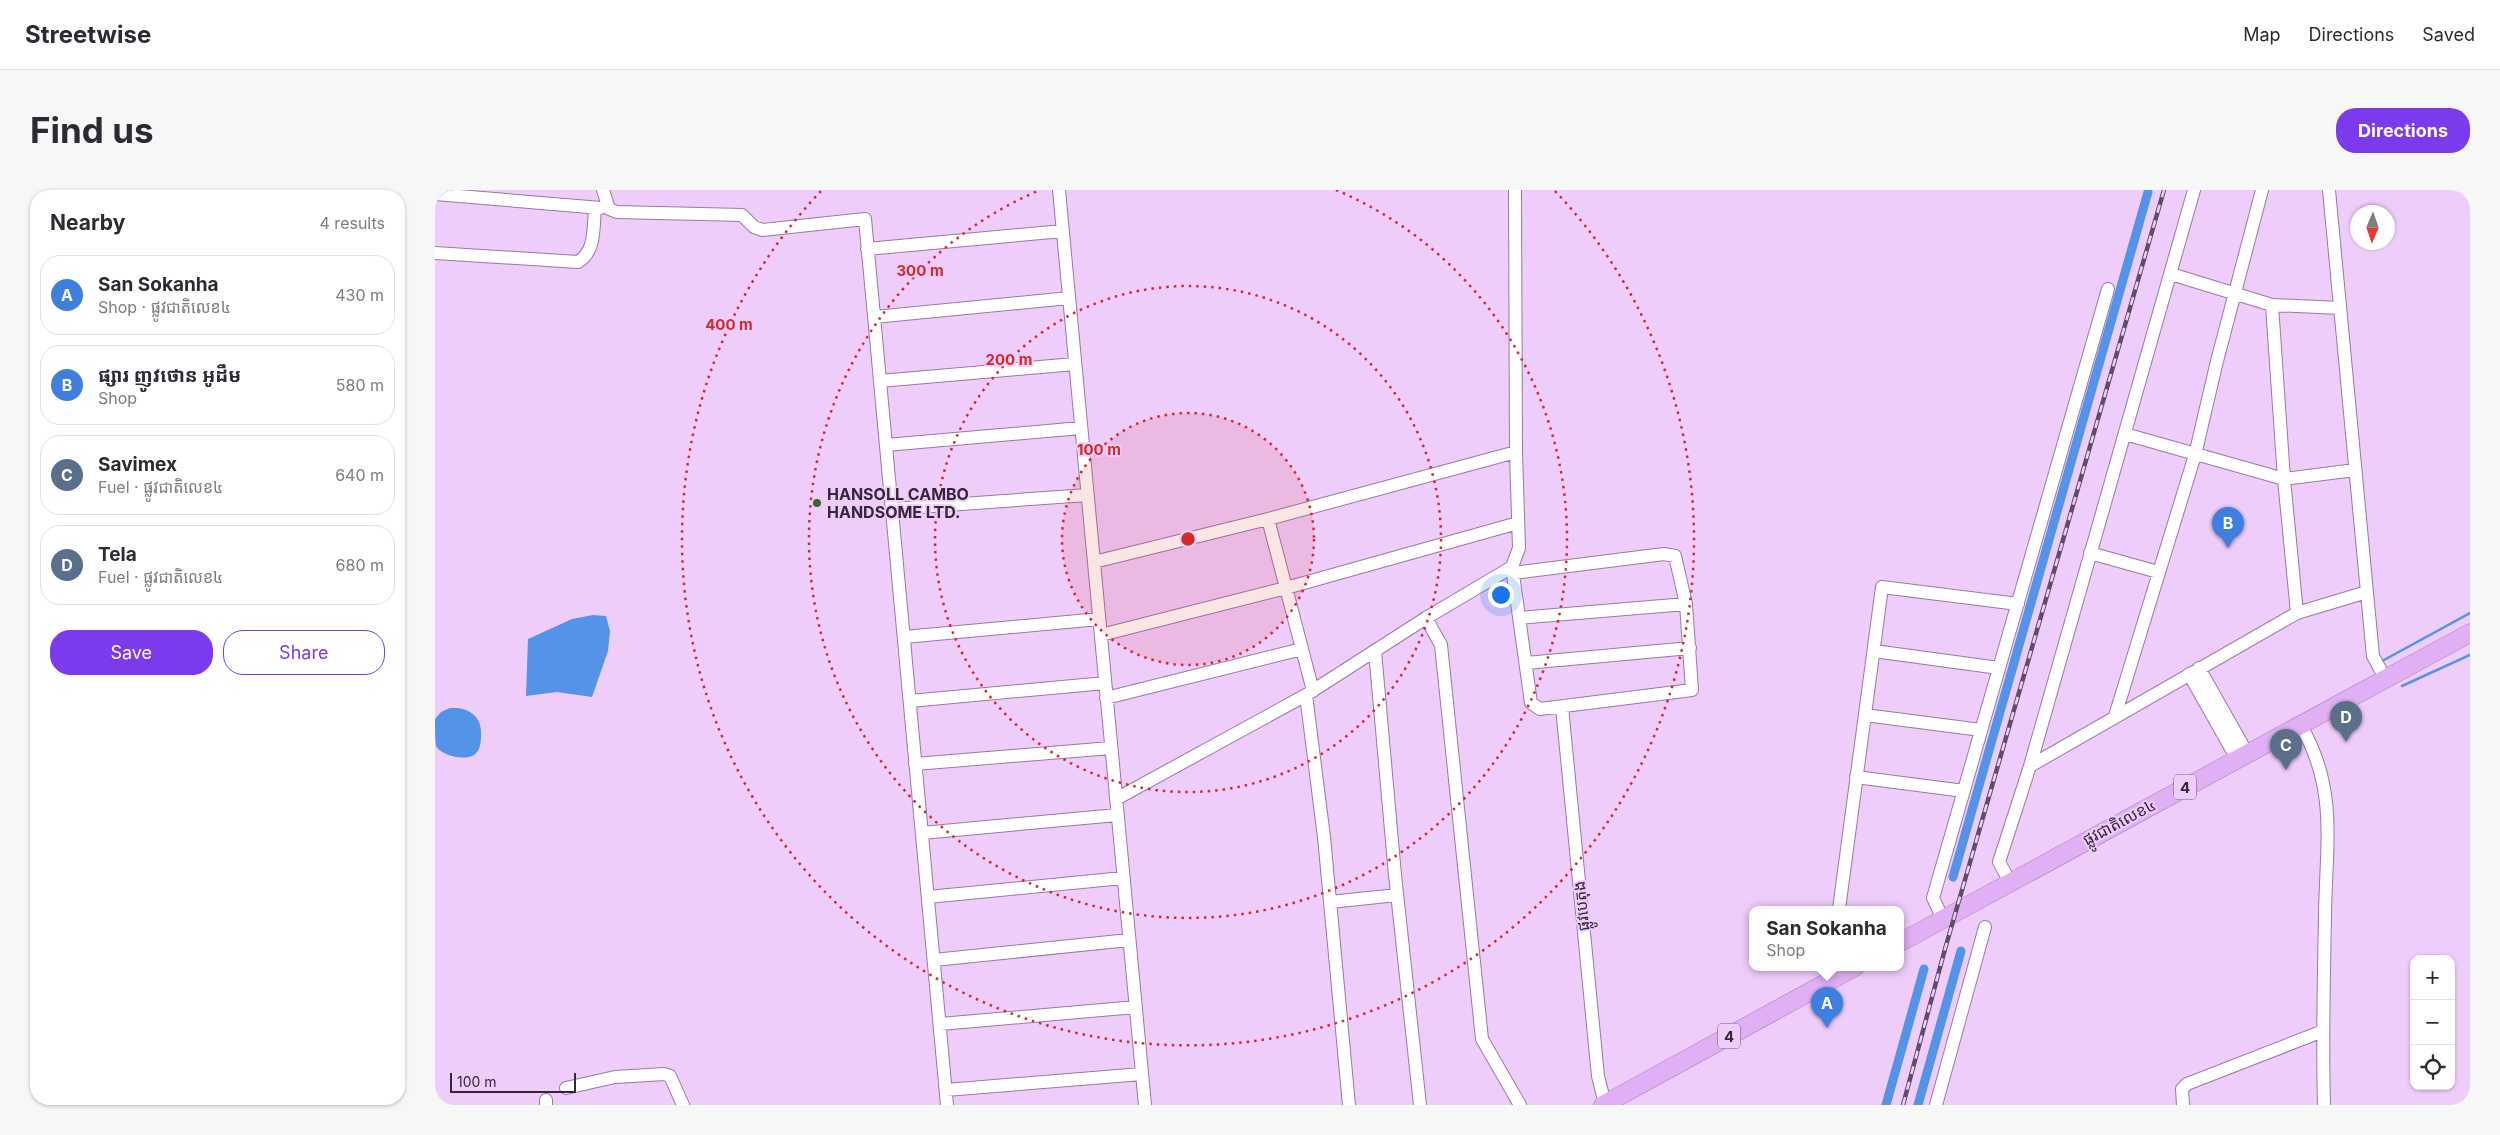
<!DOCTYPE html>
<html lang="en">
<head>
<meta charset="utf-8">
<style>
  :root { --surface:#fff; --page:#f7f7f7; --text:#2b2b33; --muted:#7c7c81; --line:#e1e1e2; --accent:#7c3aed }
  body { margin:0; font-family:Inter,"Noto Sans Khmer",sans-serif; background:var(--page); color:var(--text) }
  .controls { position:absolute; right:15px; bottom:15px; display:grid; overflow:hidden; border-radius:10px; box-shadow:0 1px 4px #0004 }
  .controls button { width:45px; height:45px; display:grid; place-items:center; padding:0; border:0; border-bottom:1px solid var(--line); background:var(--surface); color:var(--text); font:25px sans-serif }
  .compass { position:absolute; left:1915px; top:15px; width:45px; height:45px; border-radius:50%; background:var(--surface); box-shadow:0 1px 4px #0004; rotate:182deg }
  .scale { position:absolute; left:15px; bottom:12px; width:126px; box-sizing:border-box; padding-left:5px; border:2px solid #342738; border-top:0; font-size:14px; line-height:18px; white-space:nowrap; color:#342738; -webkit-text-stroke:4px #eecdfb; paint-order:stroke }
  .you { position:absolute; left:1065px; top:404px; width:18px; height:18px; margin:-12px; border:4px solid #fff; border-radius:50%; background:#1a73e8; box-shadow:0 0 0 8px #1a73e833 }
  .badge { display:grid; place-items:center; width:32px; height:32px; border-radius:50%; background:var(--accent); color:#fff; font-size:16px; font-weight:700 }
  .pin { position:absolute; translate:-50% -41px; filter:drop-shadow(0 1px 2px #0008) }
  .pin::after { content:''; position:absolute; top:26px; width:18px; height:15px; background:inherit; clip-path:polygon(0 0,100% 0,50% 100%) }
  .popup { position:absolute; left:1314px; top:716px; width:155px; height:65px; box-sizing:border-box; display:grid; place-content:center; border-radius:10px; background:var(--surface); filter:drop-shadow(0 1px 4px #0005); font-size:16px; white-space:nowrap; color:var(--muted) }
  .popup b { font-size:19px; color:var(--text) }
  .popup::after { content:''; position:absolute; left:50%; top:100%; margin-left:-10px; border:10px solid transparent; border-top-color:var(--surface) }
  .list { margin:0; padding:0; list-style:none }
  h2 { display:flex; justify-content:space-between; align-items:center; height:65px; margin:0; padding:0 20px; font-size:21px }
  h2 small { font-size:16px; font-weight:400; color:var(--muted) }
  .list li { display:grid; grid-template-columns:32px 1fr auto; gap:15px; align-items:center; box-sizing:border-box; height:80px; margin:0 10px 10px; padding:0 10px; border:1px solid var(--line); border-radius:20px }
  .list b { display:block; font-size:19px; white-space:nowrap }
  .list p { margin:0; font-size:16px; white-space:nowrap; color:var(--muted) }
  .list em { font-size:16px; font-style:normal; color:var(--muted) }
  .actions { display:flex; gap:10px; padding:15px 20px }
  .actions a { flex:1; padding:11px 0; border:1px solid var(--accent); border-radius:20px; text-align:center; font-size:18px; color:var(--accent) }
  .actions .main { background:var(--accent); color:#fff }
  .icon { flex:none; width:28px; height:28px; fill:none; stroke:currentColor; stroke-width:2; stroke-linecap:round; stroke-linejoin:round }
  .map { position:relative; flex:none; width:2035px; height:915px; overflow:hidden; border-radius:20px }
  header { display:flex; align-items:center; gap:30px; box-sizing:border-box; height:70px; padding:0 25px; background:var(--surface); border-bottom:1px solid var(--line) }
  header strong { font-size:24px }
  nav { display:flex; gap:28px; margin-inline-start:auto; font-size:18px }
  .intro { display:flex; align-items:center; justify-content:space-between; box-sizing:border-box; height:120px; padding:0 30px }
  h1 { margin:0; font-size:35px }
  .button { padding:12px 22px; border-radius:20px; background:var(--accent); color:#fff; font-size:18px; font-weight:700 }
  main { display:flex; gap:30px; padding:0 30px }
  aside { flex:1; background:var(--surface); border-radius:20px; box-shadow:0 1px 4px #0004 }
  .map>svg:first-child { display:block }
</style>
</head>
<body>
<header>
<strong>Streetwise</strong>
<nav><a>Map</a><a>Directions</a><a>Saved</a></nav>
</header>
<div class="intro"><h1>Find us</h1><a class="button">Directions</a></div>
<main>
<aside>
<h2>Nearby<small>4 results</small></h2>
<ul class="list">
<li><span class="badge" style="background:#3f7fe0">A</span><div><b>San Sokanha</b><p>Shop · ផ្លូវជាតិលេខ៤</p></div><em>430 m</em></li>
<li><span class="badge" style="background:#3f7fe0">B</span><div><b>ផ្សារ ញូវថោន អូដឹម</b><p>Shop</p></div><em>580 m</em></li>
<li><span class="badge" style="background:#5c6f8a">C</span><div><b>Savimex</b><p>Fuel · ផ្លូវជាតិលេខ៤</p></div><em>640 m</em></li>
<li><span class="badge" style="background:#5c6f8a">D</span><div><b>Tela</b><p>Fuel · ផ្លូវជាតិលេខ៤</p></div><em>680 m</em></li>
</ul>
<div class="actions"><a class="main">Save</a><a>Share</a></div>
</aside>
<div class="map">
<svg width="2035" height="915" viewBox="0 0 2035 915">
  <rect width="100%" height="100%" fill="#eecdfb"/>
  <path fill="#5393e8" d="M 158,425 L 171,426 L 175,441 L 173,461 L 157,507 L 122,502 L 91,506 L 93,449 L 137,429 Z
    M 15,518 C 34,517 48,526 46,547 C 46,551 45,559 42,562 C 35,573 6,566 1,556 C 0,549 0,536 0,529 L 6,522 Z"/>
  <g fill="none" stroke-linecap="round" stroke-linejoin="round">
    <path stroke="#5393e8" stroke-width="2.5" d="M 1949,470 L 2035,423
      M 1967,496 L 2035,465"/>
    <path stroke="#5393e8" stroke-width="9" d="M 1518,687 L 1713,2
      M 1451,915 L 1489,779
      M 1483,915 L 1526,761"/>
    <g stroke="#987aa4" stroke-width="14">
      <path id="minor" d="M 168,0 L 174,19 L 182,22 L 307,25 L 319,37 L 327,40 L 430,29 L 512,915
        M 624,0 L 710,915
        M 1894,0 L 1938,466 L 1950,488
        M 0,4 L 166,18
        M 432,59 L 628,41
        M 0,63 L 143,72 C 161,61 158,38 160,18
        M 1736,84 L 1837,115 L 1905,118
        M 439,127 L 634,108
        M 445,191 L 640,174
        M 1690,244 L 1849,289 L 1920,280
        M 451,255 L 646,238
        M 457,319 L 652,305
        M 833,329 L 878,501
        M 1655,363 L 1723,382
        M 659,372 L 833,329 L 1081,262
        M 1077,377 L 1096,513 L 1105,519 L 1257,500 L 1251,414 L 1240,366 L 1229,364 L 1078,383
        M 1862,423 L 1932,402
        M 991,428 L 1006,455 L 1047,849 L 1085,915
        M 1084,428 L 1251,414
        M 666,445 L 851,398 L 1083,333
        M 469,447 L 664,429
        M 940,461 L 960,685 L 985,915
        M 1439,461 L 1564,478
        M 1091,473 L 1255,458
        M 1764,478 L 1812,563
        M 1754,484 L 1802,569
        M 871,505 L 889,647 L 914,915
        M 671,508 L 867,459
        M 475,511 L 670,493
        M 1127,517 L 1163,886 L 1170,914
        M 1430,525 L 1546,540
        M 1680,526 L 1760,265 L 1782,171 L 1827,0
        M 1865,534 C 1903,598 1891,654 1890,724 C 1889,788 1887,851 1889,915
        M 480,574 L 676,558
        M 1595,576 L 1862,423 L 1849,289 L 1837,115
        M 1421,587 L 1529,601
        M 681,609 L 871,505 L 991,428 L 1077,377 L 1084,358 L 1081,262 L 1080,0
        M 487,643 L 682,625
        M 1575,692 L 1564,672 L 1595,576 L 1759,0
        M 493,707 L 688,688
        M 895,712 L 962,705
        M 1404,719 L 1447,397 L 1583,414
        M 1508,729 L 1498,708 L 1673,99
        M 499,770 L 694,750
        M 505,834 L 701,817
        M 131,898 L 180,887 L 229,884 L 235,886 L 248,915
        M 511,900 L 707,884
        M 111,910 L 111,915
        M 1501,915 L 1550,737
        M 1748,915 L 1747,899 L 1752,894 L 1888,841"/>
    </g>
    <g stroke="#a47fb2" stroke-width="19">
      <path id="highway" d="M 1466,752 L 2035,443
        M 1168,915 L 1420,777"/>
    </g>
    <use href="#minor" stroke="#fff" stroke-width="12"/>
    <use href="#highway" stroke="#e0aff4" stroke-width="18"/>
    <g stroke="#5e4d64" stroke-width="4.5">
      <path id="rail" d="M 1468,915 L 1510,759 L 1729,0"/>
    </g>
    <use href="#rail" stroke="#eecdfb" stroke-width="2.5" stroke-dasharray="8" stroke-linecap="butt"/>
  </g>
  <circle cx="753" cy="349" r="126" fill="#d62828" fill-opacity=".12"/>
  <g fill="none" stroke="#d62828" stroke-width="2.5" stroke-dasharray="2.5 5">
    <circle cx="753" cy="349" r="126"/>
    <circle cx="753" cy="349" r="253"/>
    <path d="M901 0A379 379 0 1 1 605 0"/>
    <path d="M1120 1A506 506 0 1 1 386 1"/>
  </g>
  <circle fill="#3b6624" stroke="#eecdfb" stroke-width="2" cx="382" cy="313" r="5"/>
  <g text-anchor="middle" dominant-baseline="central" stroke-width="4" stroke-linejoin="round" paint-order="stroke">
    <g fill="#eecdfb" stroke="#6c5972" stroke-width="1">
      <rect x="1739" y="584.5" width="22" height="25" rx="4"/>
      <rect x="1283" y="833.5" width="22" height="25" rx="4"/>
    </g>
    <g font-size="15" font-weight="bold" fill="#342738">
      <text x="1750" y="597">4</text>
      <text x="1294" y="846">4</text>
    </g>
    <g font-size="16" font-weight="bold" fill="#342738" stroke="#eecdfb" text-anchor="start">
      <text x="392" y="304">HANSOLL CAMBO<tspan x="392" dy="18">HANDSOME LTD.</tspan></text>
    </g>
    <g font-size="16" fill="#342738" stroke="#eecdfb">
      <text transform="translate(1684 632) rotate(-28)">ផ្លូវជាតិលេខ៤</text>
      <text transform="translate(1146 716) rotate(-96)">ផ្លូវបេតុង</text>
    </g>
  </g>
  <circle cx="753" cy="349" r="8" fill="#d62828" stroke="#eecdfb" stroke-width="2.5"/>
  <g font-size="15" text-anchor="middle" font-weight="bold" fill="#d62828" stroke="#eecdfb" stroke-width="4" stroke-linejoin="round" paint-order="stroke">
    <text x="485" y="86">300 m</text>
    <text x="294" y="140">400 m</text>
    <text x="574" y="175">200 m</text>
    <text x="664" y="265">100 m</text>
  </g>
</svg>
<div class="controls">
<button>+</button>
<button>−</button>
<button><svg class="icon" aria-label="locate" viewBox="0 0 24 24"><circle cx="12" cy="12" r="6"/><path d="M12 2v4M12 18v4M2 12h4M18 12h4"/></svg></button>
</div>
<svg class="compass" viewBox="-18 -18 36 36"><path d="M0-13l5 13h-10z" fill="#e53935"/><path d="M0 13l5-13h-10z" fill="#7c7c81"/></svg>
<div class="scale">100 m</div>
<div class="you"></div>
<div class="pin badge" style="left:1392px;top:838px;background:#3f7fe0">A</div>
<div class="popup"><b>San Sokanha</b>Shop</div>
<div class="pin badge" style="left:1793px;top:358px;background:#3f7fe0">B</div>
<div class="pin badge" style="left:1851px;top:580px;background:#5c6f8a">C</div>
<div class="pin badge" style="left:1911px;top:552px;background:#5c6f8a">D</div>
</div>
</main>
</body>
</html>
